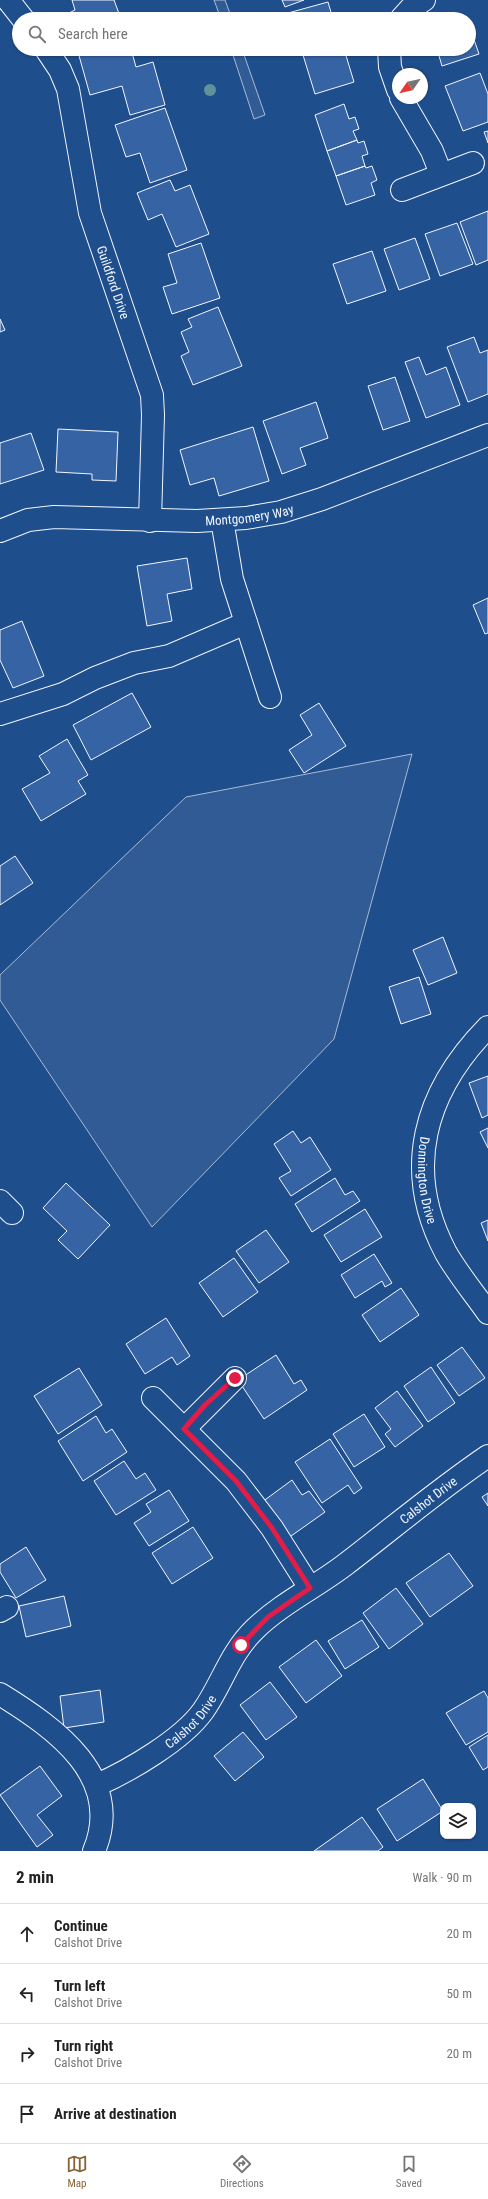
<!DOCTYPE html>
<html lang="en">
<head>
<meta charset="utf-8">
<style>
  :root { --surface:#fff; --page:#f2f2f2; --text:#222; --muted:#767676; --line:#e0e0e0; --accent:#856535 }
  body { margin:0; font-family:"Roboto Condensed",sans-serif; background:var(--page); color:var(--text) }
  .controls { position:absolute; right:12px; bottom:12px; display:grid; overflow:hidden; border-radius:8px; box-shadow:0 1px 3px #0004 }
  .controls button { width:36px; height:36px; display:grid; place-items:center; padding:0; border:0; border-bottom:1px solid var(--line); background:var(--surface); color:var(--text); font:20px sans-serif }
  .compass { position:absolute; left:392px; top:68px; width:36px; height:36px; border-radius:50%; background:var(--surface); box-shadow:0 1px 3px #0004; rotate:236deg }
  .stop { position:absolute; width:12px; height:12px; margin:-9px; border:3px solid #e11d48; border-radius:50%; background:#fff }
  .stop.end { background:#e11d48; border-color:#fff; box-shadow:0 1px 4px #0008 }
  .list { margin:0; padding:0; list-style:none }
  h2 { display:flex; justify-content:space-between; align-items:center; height:52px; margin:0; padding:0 16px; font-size:17px }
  h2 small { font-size:13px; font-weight:400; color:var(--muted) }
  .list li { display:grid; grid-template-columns:26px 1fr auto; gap:12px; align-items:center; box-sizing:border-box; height:60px; padding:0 16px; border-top:1px solid var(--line) }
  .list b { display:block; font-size:15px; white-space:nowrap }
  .list p { margin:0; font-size:13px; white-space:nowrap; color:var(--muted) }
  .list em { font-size:13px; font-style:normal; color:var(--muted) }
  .icon { flex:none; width:22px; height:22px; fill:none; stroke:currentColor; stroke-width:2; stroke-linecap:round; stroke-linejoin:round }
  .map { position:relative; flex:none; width:488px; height:1851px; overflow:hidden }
  .search { position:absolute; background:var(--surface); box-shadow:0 1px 3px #0004; left:12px; right:12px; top:12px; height:44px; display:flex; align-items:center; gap:10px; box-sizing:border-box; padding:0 14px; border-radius:22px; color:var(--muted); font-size:15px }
  .sheet { height:292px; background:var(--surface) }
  nav { display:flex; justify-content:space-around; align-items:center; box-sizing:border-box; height:56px; border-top:1px solid var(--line); background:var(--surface); font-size:11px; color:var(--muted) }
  nav a { display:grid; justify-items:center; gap:2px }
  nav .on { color:var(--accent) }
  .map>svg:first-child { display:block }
</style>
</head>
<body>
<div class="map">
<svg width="488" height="1851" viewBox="0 0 488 1851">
  <rect width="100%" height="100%" fill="#1f4e8c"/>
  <path fill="#305b95" stroke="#a8bbd7" d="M 214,0 L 225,0 L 232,19 L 221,19 Z
    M 231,49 L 242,49 L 265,115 L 254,119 Z
    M 412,754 L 334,1039 L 152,1227 L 0,1000 L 0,975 L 186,797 Z"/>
  <path fill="#3563a3" stroke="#f2f6ff" d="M 72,0 L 114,0 L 121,19 L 69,19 L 67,14 L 75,10 Z
    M 282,0 L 304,0 L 285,7 Z
    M 328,2 L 333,19 L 290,19 L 288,13 Z
    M 469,25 L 479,54 L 442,66 L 437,49 L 469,49 Z
    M 87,49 L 131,49 L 136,67 L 153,62 L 165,105 L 130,115 L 122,86 L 90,95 L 78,52 Z
    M 323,49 L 344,49 L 354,82 L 315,94 L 303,55 Z
    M 480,73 L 488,94 L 488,122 L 463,131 L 445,86 Z
    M 344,104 L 349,119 L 355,117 L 359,129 L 353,131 L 357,140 L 327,151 L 315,115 Z
    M 165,108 L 187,170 L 150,183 L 140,153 L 126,157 L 115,125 Z
    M 488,131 L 488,143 L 484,132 Z
    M 357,140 L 358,143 L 364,141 L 368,154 L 362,156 L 365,166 L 336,176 L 327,151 Z
    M 365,166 L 366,168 L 372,166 L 377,180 L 371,183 L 375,195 L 346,205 L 336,176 Z
    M 170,180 L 175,191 L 190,185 L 209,234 L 176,247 L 162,214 L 148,220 L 137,193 Z
    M 488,211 L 488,260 L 476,265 L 460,222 Z
    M 457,223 L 473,264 L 440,276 L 425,234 Z
    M 415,238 L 430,279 L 399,290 L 384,249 Z
    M 201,243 L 220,298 L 172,314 L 163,287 L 177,283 L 168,254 Z
    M 372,251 L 386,291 L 347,304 L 333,264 Z
    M 218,307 L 242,366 L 193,385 L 181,356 L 189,352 L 181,332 L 192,327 L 188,319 Z
    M 0,319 L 5,330 L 0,332 Z
    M 474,337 L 480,353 L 488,350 L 488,394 L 468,402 L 447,347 Z
    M 419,357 L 426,375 L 446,367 L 460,405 L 426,418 L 405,362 Z
    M 395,377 L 410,421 L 383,430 L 368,386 Z
    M 316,402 L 328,438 L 300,448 L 306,465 L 282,474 L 263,421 Z
    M 253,427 L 269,481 L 219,496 L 214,478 L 190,485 L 180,450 Z
    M 58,429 L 118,432 L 116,481 L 92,480 L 92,474 L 56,472 Z
    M 31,433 L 44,470 L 0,484 L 0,443 Z
    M 187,558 L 192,589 L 167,594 L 172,621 L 147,626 L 137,566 Z
    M 488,598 L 488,633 L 485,634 L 473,605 Z
    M 22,621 L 44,676 L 13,688 L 0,660 L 0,630 Z
    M 132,693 L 151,727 L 91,760 L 73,725 Z
    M 319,703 L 346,746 L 304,773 L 289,750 L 312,735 L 300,715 Z
    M 67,739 L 88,775 L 78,781 L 86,794 L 41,821 L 22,789 L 50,773 L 39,756 Z
    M 15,856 L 33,883 L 0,905 L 0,866 Z
    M 443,937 L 457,973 L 428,985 L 413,950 Z
    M 419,977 L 431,1014 L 401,1024 L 389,987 Z
    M 488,1076 L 488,1115 L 482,1118 L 469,1083 Z
    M 488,1128 L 488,1148 L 480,1132 Z
    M 293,1131 L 301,1143 L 310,1137 L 331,1170 L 291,1196 L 279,1178 L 291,1171 L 274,1144 Z
    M 335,1178 L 345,1195 L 353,1191 L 360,1201 L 312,1232 L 295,1204 Z
    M 66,1183 L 110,1225 L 78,1259 L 58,1240 L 67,1231 L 43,1208 Z
    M 365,1209 L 382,1237 L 341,1262 L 324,1235 Z
    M 488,1220 L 488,1241 L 481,1223 Z
    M 266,1230 L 289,1262 L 259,1283 L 236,1251 Z
    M 374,1254 L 392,1283 L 385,1287 L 382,1281 L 355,1298 L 341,1275 Z
    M 234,1258 L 258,1292 L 223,1317 L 199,1283 Z
    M 401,1288 L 419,1315 L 380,1342 L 362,1315 Z
    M 166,1318 L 190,1356 L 177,1365 L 172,1357 L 145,1374 L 126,1344 Z
    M 462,1347 L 485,1378 L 459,1396 L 437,1365 Z
    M 276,1355 L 294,1384 L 301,1380 L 307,1390 L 264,1419 L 238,1380 Z
    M 431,1367 L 455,1403 L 428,1422 L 404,1386 Z
    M 79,1368 L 102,1405 L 58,1434 L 34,1396 Z
    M 397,1391 L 423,1426 L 395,1447 L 385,1434 L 391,1429 L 375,1408 Z
    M 364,1414 L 385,1447 L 354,1467 L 333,1434 Z
    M 96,1416 L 106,1433 L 112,1429 L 127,1452 L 83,1481 L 58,1441 Z
    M 330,1439 L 362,1488 L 354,1494 L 348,1485 L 322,1503 L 295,1462 Z
    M 124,1461 L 136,1479 L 145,1473 L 156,1490 L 116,1515 L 94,1481 Z
    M 292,1480 L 302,1495 L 309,1491 L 325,1512 L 284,1541 L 258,1505 Z
    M 169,1490 L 189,1521 L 149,1546 L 134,1523 L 151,1512 L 146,1504 Z
    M 488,1493 L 488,1506 L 482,1497 Z
    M 193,1527 L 213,1558 L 172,1584 L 152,1553 Z
    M 26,1547 L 46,1580 L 16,1598 L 0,1572 L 0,1564 Z
    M 449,1553 L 473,1586 L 430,1617 L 406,1583 Z
    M 396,1588 L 423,1624 L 389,1649 L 363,1613 Z
    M 64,1596 L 71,1626 L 26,1637 L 19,1606 Z
    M 362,1620 L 379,1647 L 345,1669 L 328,1641 Z
    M 316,1640 L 342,1676 L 306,1703 L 279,1667 Z
    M 270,1682 L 297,1717 L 266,1740 L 240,1705 Z
    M 100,1690 L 104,1722 L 64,1728 L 60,1696 Z
    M 484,1691 L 488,1698 L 488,1732 L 466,1745 L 446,1713 Z
    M 243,1732 L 264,1757 L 235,1781 L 214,1756 Z
    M 488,1735 L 488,1767 L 483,1770 L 469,1747 Z
    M 40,1766 L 62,1796 L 37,1815 L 53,1835 L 37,1847 L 0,1795 Z
    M 423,1779 L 443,1811 L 397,1841 L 377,1809 Z
    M 362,1817 L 383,1847 L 378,1851 L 314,1851 Z"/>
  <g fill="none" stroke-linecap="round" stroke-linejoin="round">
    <g stroke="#f2f6ff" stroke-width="24">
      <g id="minor">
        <path d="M 8,0 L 23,19"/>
        <path d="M 401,19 L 410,9 L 424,0"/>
        <path id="s1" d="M 46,49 L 60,70 L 68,89 L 90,213 L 152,395 L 153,415 L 150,521"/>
        <path d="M 389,49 L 390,67 L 398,90"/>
        <path d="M 401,98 L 432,151 L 441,174"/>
        <path d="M 402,190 L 473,163"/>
        <path d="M 222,520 L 232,579 L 270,697"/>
        <path id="s2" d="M 0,531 L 28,520 L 54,517 L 197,521 L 246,518 L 281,512 L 322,499 L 488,435"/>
        <path d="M 0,714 L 63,694 L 95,678 L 134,663 L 169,656 L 246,623"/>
        <path id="s3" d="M 488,1027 C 424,1092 402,1170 446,1253 C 458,1274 474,1293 488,1313"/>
        <path d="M 0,1201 L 12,1213"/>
        <path d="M 153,1398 L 236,1481 L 272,1528 L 310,1588"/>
        <path d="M 184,1429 L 235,1378"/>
        <path d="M 0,1611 L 7,1607"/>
        <path d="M 0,1694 C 55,1728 125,1777 94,1851"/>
        <path id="s4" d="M 97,1785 C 129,1771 182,1740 203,1711 C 222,1684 230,1653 255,1629 C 282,1603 316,1587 346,1564 C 393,1528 439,1489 488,1456"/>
      </g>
    </g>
    <use href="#minor" stroke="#1f4e8c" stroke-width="22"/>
  </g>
  <circle fill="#61919a" cx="210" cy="90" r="6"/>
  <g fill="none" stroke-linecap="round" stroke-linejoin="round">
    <path stroke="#e11d48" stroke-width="5" d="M 235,1378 L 205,1405 L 184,1429 L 236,1481 L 272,1528 L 310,1588 L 268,1617 L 241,1645"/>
  </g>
  <g text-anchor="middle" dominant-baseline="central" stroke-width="3" stroke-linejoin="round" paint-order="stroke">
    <g font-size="13" fill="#f2f6ff" stroke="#1f4e8c">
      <text stroke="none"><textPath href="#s1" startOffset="245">Guildford Drive</textPath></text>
      <text stroke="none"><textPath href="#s2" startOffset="252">Montgomery Way</textPath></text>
      <text stroke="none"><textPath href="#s3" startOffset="172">Donnington Drive</textPath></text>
      <text stroke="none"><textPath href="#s4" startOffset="444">Calshot Drive</textPath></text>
      <text stroke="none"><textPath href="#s4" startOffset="114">Calshot Drive</textPath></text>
    </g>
  </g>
</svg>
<div class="controls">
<button><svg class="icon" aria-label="layers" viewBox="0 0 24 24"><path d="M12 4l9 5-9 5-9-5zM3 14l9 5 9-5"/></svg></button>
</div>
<svg class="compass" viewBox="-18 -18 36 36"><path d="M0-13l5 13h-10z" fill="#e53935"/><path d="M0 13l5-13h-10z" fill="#767676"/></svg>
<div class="stop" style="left:241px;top:1645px"></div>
<div class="stop end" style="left:235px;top:1378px"></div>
<div class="search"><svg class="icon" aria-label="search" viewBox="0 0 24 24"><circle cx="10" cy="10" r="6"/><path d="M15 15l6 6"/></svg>Search here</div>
</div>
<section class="sheet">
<h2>2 min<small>Walk · 90 m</small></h2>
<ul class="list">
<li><svg class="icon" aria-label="ahead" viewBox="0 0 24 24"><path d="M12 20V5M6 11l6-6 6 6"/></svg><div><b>Continue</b><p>Calshot Drive</p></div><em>20 m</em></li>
<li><svg class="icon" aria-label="left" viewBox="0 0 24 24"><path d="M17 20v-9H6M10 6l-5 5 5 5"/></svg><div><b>Turn left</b><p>Calshot Drive</p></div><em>50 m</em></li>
<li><svg class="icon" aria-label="right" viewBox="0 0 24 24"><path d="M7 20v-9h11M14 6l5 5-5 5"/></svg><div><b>Turn right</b><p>Calshot Drive</p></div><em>20 m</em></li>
<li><svg class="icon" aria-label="arrive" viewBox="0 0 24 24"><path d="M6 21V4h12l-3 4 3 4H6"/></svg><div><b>Arrive at destination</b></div></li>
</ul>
</section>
<nav>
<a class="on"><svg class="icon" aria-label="map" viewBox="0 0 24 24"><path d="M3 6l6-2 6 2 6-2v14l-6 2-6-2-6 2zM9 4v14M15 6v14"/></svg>Map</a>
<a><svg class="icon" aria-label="directions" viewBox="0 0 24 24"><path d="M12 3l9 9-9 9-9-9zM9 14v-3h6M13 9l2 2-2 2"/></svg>Directions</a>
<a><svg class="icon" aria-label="saved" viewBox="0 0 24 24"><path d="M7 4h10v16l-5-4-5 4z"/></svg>Saved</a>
</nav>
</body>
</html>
